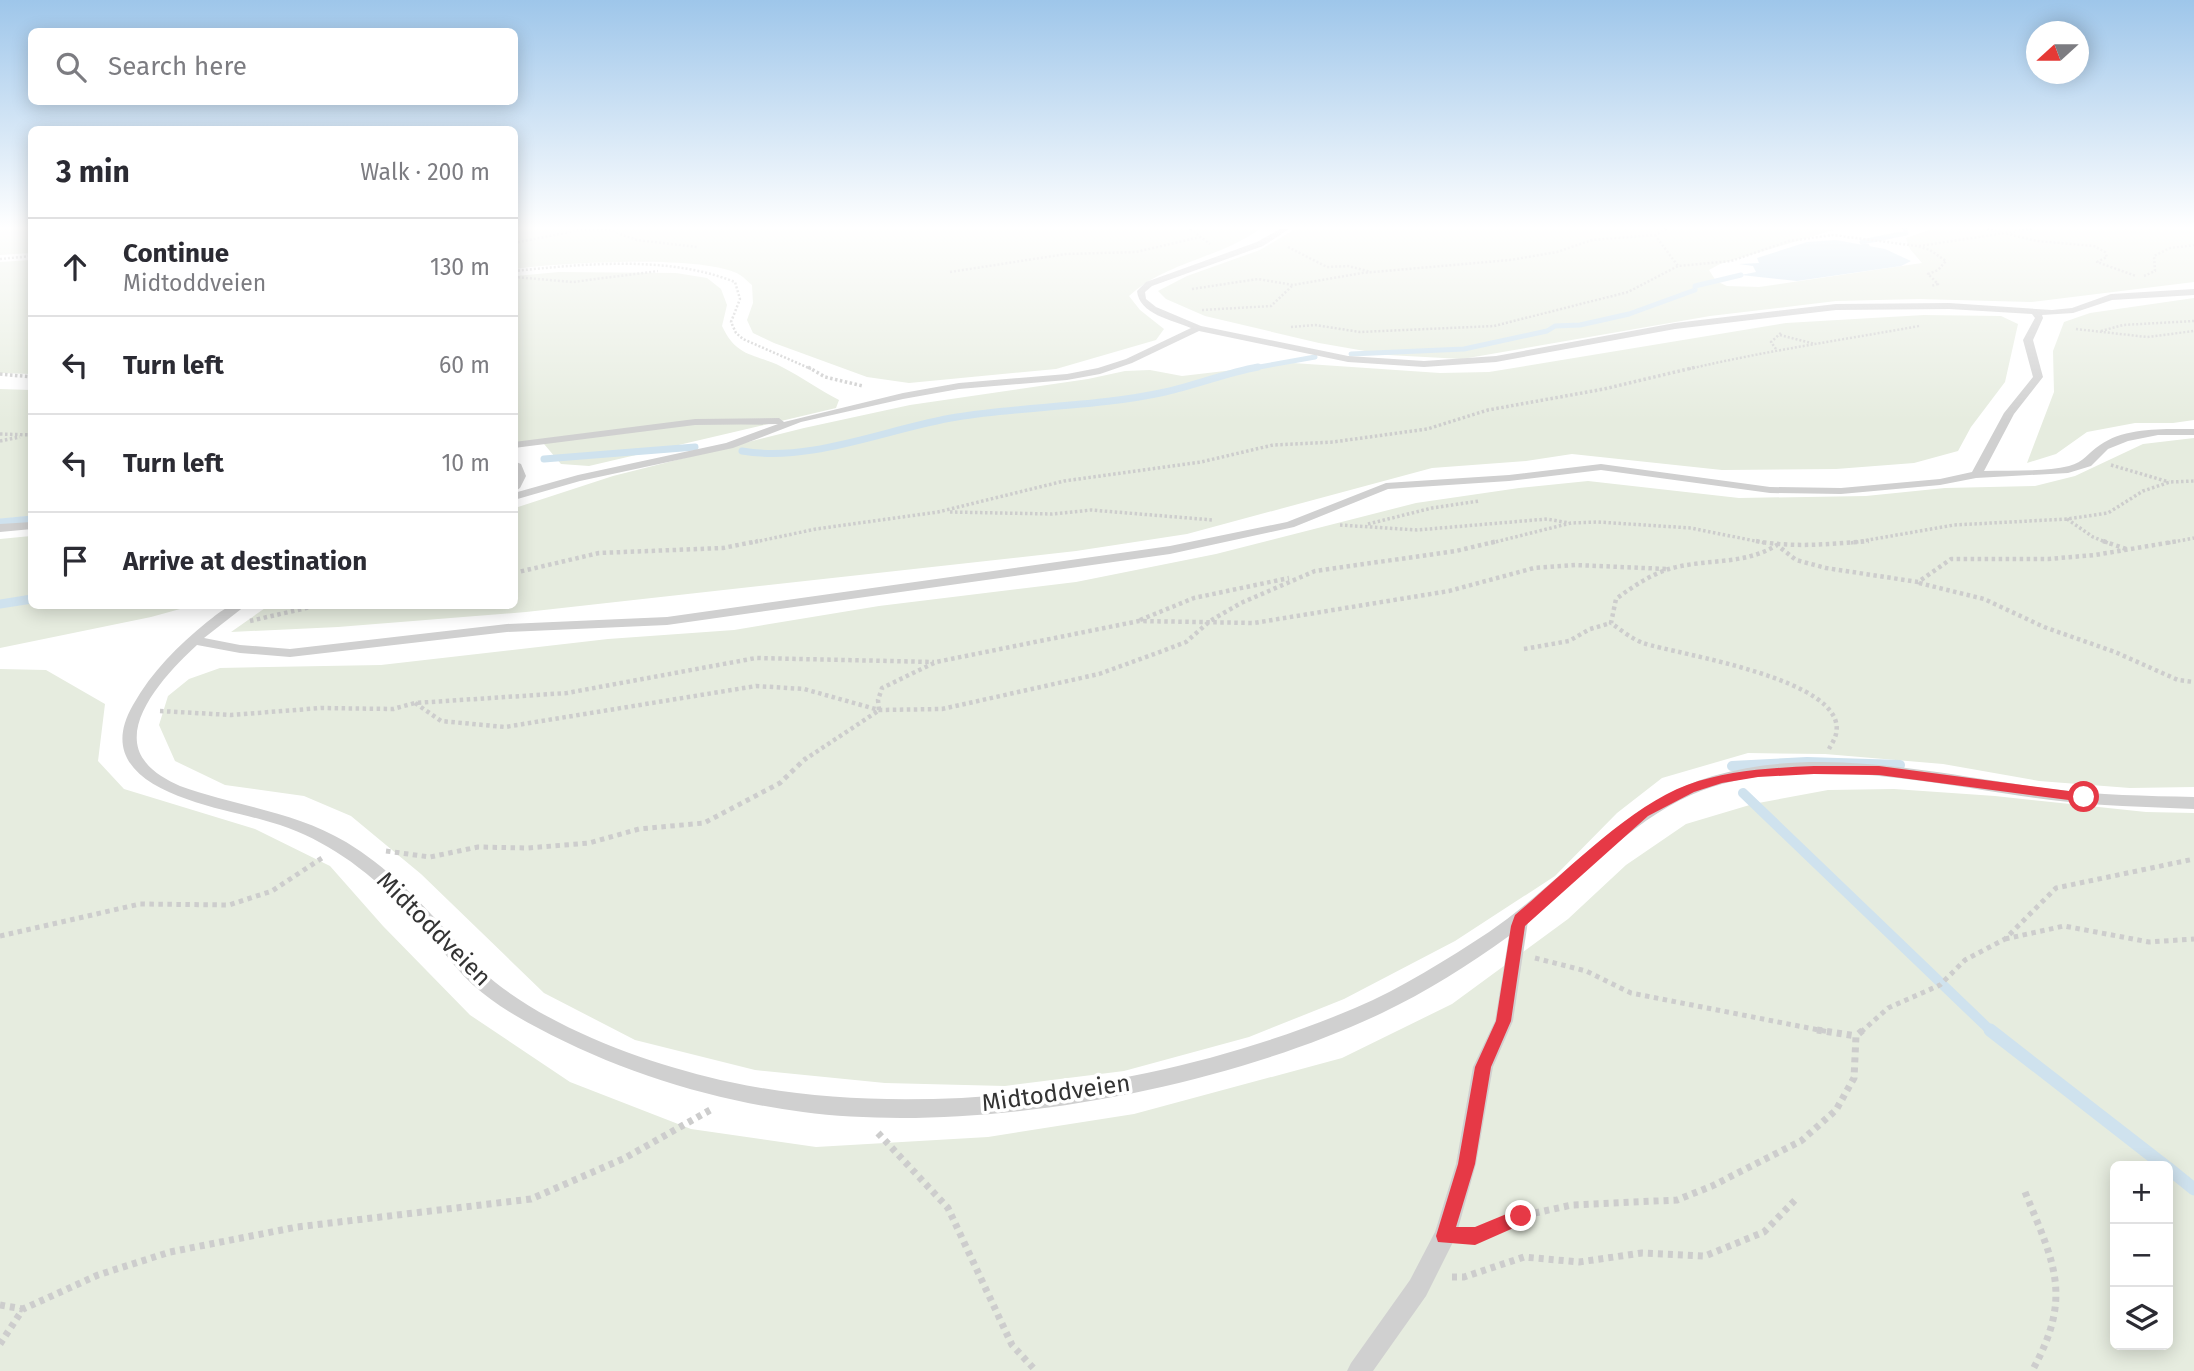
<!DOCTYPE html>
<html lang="en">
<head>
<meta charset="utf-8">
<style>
  :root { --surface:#fff; --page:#f2f2f3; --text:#2b2b33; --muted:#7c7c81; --line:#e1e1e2 }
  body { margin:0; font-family:"Fira Sans",sans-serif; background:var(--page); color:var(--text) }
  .controls { position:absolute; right:21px; bottom:21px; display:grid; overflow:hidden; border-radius:10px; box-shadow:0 4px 18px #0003 }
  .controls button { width:63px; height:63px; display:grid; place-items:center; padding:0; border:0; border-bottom:2px solid var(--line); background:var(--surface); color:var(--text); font:35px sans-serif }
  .compass { position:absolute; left:2026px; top:21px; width:63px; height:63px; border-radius:50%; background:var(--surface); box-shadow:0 4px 18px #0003; rotate:249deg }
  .stop { position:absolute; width:21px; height:21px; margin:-16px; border:5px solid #e63946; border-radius:50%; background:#fff }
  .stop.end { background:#e63946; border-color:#fff; box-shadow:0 2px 7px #0008 }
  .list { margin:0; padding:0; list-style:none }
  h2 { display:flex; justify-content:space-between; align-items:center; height:91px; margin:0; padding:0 28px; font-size:30px }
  h2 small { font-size:23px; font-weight:400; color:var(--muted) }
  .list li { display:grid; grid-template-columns:46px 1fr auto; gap:21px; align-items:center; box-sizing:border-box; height:98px; padding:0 28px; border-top:2px solid var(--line) }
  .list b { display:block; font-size:26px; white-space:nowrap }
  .list p { margin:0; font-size:23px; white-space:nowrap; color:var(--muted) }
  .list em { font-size:23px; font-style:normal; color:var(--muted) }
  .icon { flex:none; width:38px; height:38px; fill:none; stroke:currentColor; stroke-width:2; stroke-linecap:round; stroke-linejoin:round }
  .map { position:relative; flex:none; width:2194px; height:1371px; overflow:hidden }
  .search { position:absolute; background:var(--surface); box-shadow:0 4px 18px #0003; left:28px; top:28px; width:490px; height:77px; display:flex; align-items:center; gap:18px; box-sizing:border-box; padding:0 24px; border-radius:10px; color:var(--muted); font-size:26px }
  .panel { position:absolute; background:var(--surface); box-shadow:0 4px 18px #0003; left:28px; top:126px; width:490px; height:483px; border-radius:10px }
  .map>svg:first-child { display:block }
</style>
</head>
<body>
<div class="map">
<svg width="2194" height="1371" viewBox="0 0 2194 1371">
  <rect width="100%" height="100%" fill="#fff"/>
  <path fill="#e6ecdf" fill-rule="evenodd" d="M 0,229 L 31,229 L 31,253 L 0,255 Z
    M 514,229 L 1260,229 C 1220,258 1166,262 1129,296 L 1140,310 L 1164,329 L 1156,340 L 1056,369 L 909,383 L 867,377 L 774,343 L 753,333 L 747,320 L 753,303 L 752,285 C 748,282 744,277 740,275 C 706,254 557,263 515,269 Z
    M 1295,229 L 1837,229 L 1720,264 L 1709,270 L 1716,281 L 1727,286 L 1759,287 L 1922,263 L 1910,249 L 1906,238 L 1931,229 L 2194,229 L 2194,282 L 2031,302 L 1919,299 L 1836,301 L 1710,316 L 1462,359 L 1388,355 L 1319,343 L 1205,316 L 1166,299 L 1158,291 L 1187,276 L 1260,250 Z
    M 31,260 L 31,374 L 0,373 L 0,262 Z
    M 559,272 L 676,273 L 707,278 L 721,289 L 727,305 L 722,326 C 737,358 754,353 782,367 C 802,377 819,390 839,400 L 836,408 L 589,466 L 561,464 L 544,444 L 515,442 L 515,276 Z
    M 2194,298 L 2194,420 L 2173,423 L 2135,423 L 2087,432 L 2056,454 L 2027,463 L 2054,392 L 2053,351 L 2064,322 L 2090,313 Z
    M 1924,315 L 2001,316 L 2018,324 L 2005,382 L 1971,427 L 1958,451 L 1914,463 L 1836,469 L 1722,470 L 1572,454 L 1526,461 L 1432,468 L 1187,534 L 1076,551 L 526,612 L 338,627 L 231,632 L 268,606 L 514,606 L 515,508 L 613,476 L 804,428 L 910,405 L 1088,379 L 1125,371 L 1150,370 L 1182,376 L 1293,363 L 1440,373 L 1489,372 L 1786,323 Z
    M 0,389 L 31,390 L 31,516 L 0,519 Z
    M 2194,438 L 2194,787 L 2130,788 L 2039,781 L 1943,764 L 1825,754 L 1748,753 L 1662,778 L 1617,813 L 1555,876 L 1455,941 L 1344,999 L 1249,1037 L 1124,1071 L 1005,1086 L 885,1083 L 755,1070 L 635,1040 L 544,993 L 421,874 L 351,816 L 304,796 L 225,785 L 175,761 L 159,725 L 168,696 L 189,679 L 220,668 L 381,665 L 608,639 L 734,630 L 879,606 L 1076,582 L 1216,554 L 1416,503 L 1519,488 L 1588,481 L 1739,498 L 1866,496 L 1945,488 L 2035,486 L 2075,476 L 2143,444 Z
    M 31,536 L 32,606 L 191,606 L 151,617 L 0,648 L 0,539 Z
    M 0,669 L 46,670 L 105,704 L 98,761 L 124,789 L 255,829 L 330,866 L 383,926 L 470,1015 L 570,1082 L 691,1129 L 816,1147 L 988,1137 L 1134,1114 L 1342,1058 L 1452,1004 L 1568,919 L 1626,865 L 1686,824 L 1753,804 L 1828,790 L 1894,789 L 1995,796 L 2146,812 L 2194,813 L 2194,1371 L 0,1371 ZM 2115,1166 L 2168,1166 L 2168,1345 L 2115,1345 Z"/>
  <path fill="#cfe2ee" d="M 1836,240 L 1885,249 L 1911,261 L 1901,266 L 1797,281 L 1741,275 L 1756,272 L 1753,266 L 1739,264 L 1759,263 L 1757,258 L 1807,242 Z"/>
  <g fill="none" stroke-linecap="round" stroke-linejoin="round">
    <path stroke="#cfe2ee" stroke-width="5" d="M 1867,246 L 1862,242 L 1906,233 L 1905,229
      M 1351,354 L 1464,349 L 1547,331 L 1555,326 L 1580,325 L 1629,314 L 1695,290 L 1695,286 L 1741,275
      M 1248,369 L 1315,357"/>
    <path stroke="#cfe2ee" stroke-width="7" d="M 742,451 C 812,463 888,428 957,417 C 1026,406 1097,407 1165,392 C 1196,385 1226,373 1258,367
      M 544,459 L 695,447
      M 0,522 L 32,519"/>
    <path stroke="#cfe2ee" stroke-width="9" d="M 0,604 L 32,599"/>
    <path stroke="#cfe2ee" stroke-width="10" d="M 1732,766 L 1807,762 L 1900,765
      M 1743,793 L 1992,1032"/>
    <path stroke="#cfe2ee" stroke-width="13" d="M 1990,1030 L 2165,1166
      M 2168,1168 L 2194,1189"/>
    <path stroke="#cdcdcd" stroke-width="2.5" stroke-dasharray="2 2" stroke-linecap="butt" d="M 1190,229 L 1210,244
      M 1987,229 L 2037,241 L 2094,246 L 2105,252 L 2107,257 L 2097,262 L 2136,276
      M 1655,235 L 1678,266
      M 514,243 L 575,231 L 609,230 L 637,240 L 697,247
      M 1919,246 L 2032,229
      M 1288,247 L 1327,267 L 1348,266 L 1371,272
      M 0,259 L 32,256
      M 514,271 C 585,264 667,255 735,282 L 740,299 L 731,322 L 736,333 L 743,339 L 811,369
      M 950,272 L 1066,254 L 1136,252 L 1200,237
      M 2144,276 L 2155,271 L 2154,256 L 2170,248 L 2194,245
      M 514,277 L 573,282 L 658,271
      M 1192,289 L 1258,279 L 1293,285 L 1362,273 L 1510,260 L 1557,252 L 1592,240 L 1655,235 L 1667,229
      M 1202,310 L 1271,306 L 1292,286
      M 1291,327 L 1315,325 L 1360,332 L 1494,326 L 1628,292 L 1678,266 L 1731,261 L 1789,241 L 1833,235 L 1917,246 L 1930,250 L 1946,261 L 1938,270 L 1928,274 L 1938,284 L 1931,286
      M 2076,329 L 2147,337 L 2194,331
      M 2101,331 L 2123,325 L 2194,321
      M 1780,335 L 1815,344
      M 1776,349 L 1771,342 L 1782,332
      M 1689,369 C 1765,351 1842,340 1919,326"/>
    <path stroke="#cdcdcd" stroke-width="3.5" stroke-dasharray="2.5 2.5" stroke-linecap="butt" d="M 808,367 L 825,377 L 863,386
      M 0,374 L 32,377
      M 0,434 L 32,435
      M 0,441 L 20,437
      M 2111,465 L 2169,482
      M 950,512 L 1052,514 L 1091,510 L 1213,520
      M 2067,519 L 2093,537 L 2108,543
      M 1368,524 L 1432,508 L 1479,501
      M 1340,525 L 1417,530 L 1547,519 L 1569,523
      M 750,543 L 816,529 L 938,512 L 1064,481 L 1201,462 L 1273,445 L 1333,442 L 1427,429 L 1488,410 L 1604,389 L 1696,367
      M 1491,543 L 1571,523 L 1598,522 L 1691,528 L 1765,543
      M 1851,543 L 1954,525 L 2067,519 L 2108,513 L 2143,491 L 2170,482 L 2194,481
      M 2168,543 L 2194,538"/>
    <path stroke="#cdcdcd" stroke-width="4.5" stroke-dasharray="3.5 3.5" stroke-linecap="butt" d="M 1756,541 C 1793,548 1831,544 1869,541
      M 2103,541 L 2126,549
      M 514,573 L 599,553 L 723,548 L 758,541
      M 1919,583 L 1984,599 L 2044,627 L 2115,652 L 2178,680 L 2194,682
      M 1140,620 L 1194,598 L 1289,578
      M 250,621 L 315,606
      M 1524,649 L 1569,641 L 1590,629 L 1611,623
      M 415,703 L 441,721 L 505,727 L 756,686 L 804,689 L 879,710 L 942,709 L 1099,674 L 1157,653 L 1186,642 L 1210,621 L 1241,603 L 1315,571 L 1456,551 L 1498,541
      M 879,710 L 878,700 L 882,688 L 936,662 L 1139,621 L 1254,623 L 1449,591 L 1534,568 L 1575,565 L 1667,569
      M 160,711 L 231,715 L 321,708 L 393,709 L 415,703 L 567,693 L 756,658 L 934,662
      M 1829,749 C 1831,745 1835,739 1836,734 C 1849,679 1679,655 1643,643 C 1632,639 1621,630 1611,623 L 1616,599 C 1632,587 1650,575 1669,569 C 1706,558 1743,566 1777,545 L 1796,560 L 1826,568 L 1918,582 L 1951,559 L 2048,559 L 2095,555 L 2178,541
      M 804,760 L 878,711"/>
    <path stroke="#cdcdcd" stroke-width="5" stroke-dasharray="4.5 4.5" stroke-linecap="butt" d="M 386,851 L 430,857 L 478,847 L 528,848 L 589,843 L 639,829 L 704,823 L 780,783 L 806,758
      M 0,936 L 140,904 L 229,905 L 272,891 L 322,858
      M 2005,939 L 2064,926 L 2149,942 L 2194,939
      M 1535,958 L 1586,971 L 1631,993 L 1829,1032
      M 1861,1032 L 1888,1008 L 1940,985 L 1965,960 L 2005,939 L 2056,888 L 2194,859"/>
    <path stroke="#cdcdcd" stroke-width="7" stroke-dasharray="5 5" stroke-linecap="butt" d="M 1817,1030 L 1856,1036
      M 878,1133 L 948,1208 L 1012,1345 L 1036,1371
      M 2025,1192 C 2055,1265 2073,1297 2032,1371
      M 1469,1236 L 1475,1236 L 1521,1216 L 1572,1205 L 1677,1200 L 1712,1186 L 1801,1141 L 1836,1110 L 1854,1078 L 1856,1036 L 1863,1030
      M 1452,1277 L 1464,1277 L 1524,1257 L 1579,1262 L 1642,1253 L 1705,1256 L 1764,1232 L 1798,1197
      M 0,1305 L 23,1309
      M 0,1344 L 23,1309 L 98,1275 L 170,1252 L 297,1227 L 531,1199 L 625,1158 L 712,1109"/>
    <path fill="#d0d0d0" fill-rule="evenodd" d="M 1280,229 L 1289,229 L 1263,246 L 1152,286 L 1145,292 L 1146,299 L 1156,307 L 1201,326 L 1348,356 L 1424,361 L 1496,356 L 1675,323 L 1836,304 L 1949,303 L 2052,310 L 2072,308 L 2111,294 L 2194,289 L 2194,295 L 2112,300 L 2073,313 L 2042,315 L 2043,318 L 2033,340 L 2043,377 L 2014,414 L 1984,471 C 2010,470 2044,472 2069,466 C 2084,462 2088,453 2100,445 C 2125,427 2164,429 2194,429 L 2194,435 L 2158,435 L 2128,441 L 2108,449 L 2091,466 L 2068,473 L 1976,478 L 1940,485 L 1841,494 L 1770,493 L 1601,470 L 1509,481 L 1388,489 L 1294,527 L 1170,554 L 667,625 L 507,632 L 290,657 L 240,653 L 197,645 C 172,668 117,723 144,760 C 152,772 167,780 180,786 C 235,806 294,811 346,842 C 386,866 421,902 452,937 C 462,948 470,960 481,970 C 541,1026 650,1065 730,1082 C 926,1124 1172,1086 1355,1008 C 1402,988 1446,960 1489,932 C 1564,881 1623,802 1713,776 C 1822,744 1941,775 2051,789 C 2099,795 2146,796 2194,797 L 2194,809 C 2146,807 2099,806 2051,800 C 1942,786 1796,749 1691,795 C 1628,823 1581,879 1528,921 L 1513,1021 L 1493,1067 L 1476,1164 L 1456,1236 L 1426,1296 L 1373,1371 L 1347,1371 L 1351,1363 L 1410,1280 L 1435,1232 L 1456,1164 L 1473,1067 L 1495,1021 L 1509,936 C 1469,965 1426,992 1382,1013 C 1222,1089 979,1135 803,1112 C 711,1100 620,1072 538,1028 C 515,1016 492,1002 473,985 C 460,973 449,959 438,945 C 406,909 370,871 328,847 C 308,835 286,826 263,820 C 213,806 85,788 133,705 C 152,671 178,646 207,622 C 214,617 221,610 229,607 C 235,605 239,606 245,606 L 204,638 L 240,645 L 290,649 L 507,624 L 667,617 L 1170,546 L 1287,522 L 1386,483 L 1509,475 L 1601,464 L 1770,487 L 1841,488 L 1940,479 L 1972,472 L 2004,413 L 2033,377 L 2023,340 L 2035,318 L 2032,314 L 1949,309 L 1836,310 L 1675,329 L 1496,362 L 1424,367 L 1348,362 L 1199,331 L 1132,363 L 1100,374 L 1067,380 L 959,389 L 903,399 L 801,422 L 733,448 L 580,481 L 514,500 L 514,493 L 578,475 L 726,443 L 778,424 L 695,425 L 514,448 L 514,442 L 695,419 L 779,418 L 784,422 L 903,393 L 959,383 L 1067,374 L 1098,368 L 1126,359 L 1191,328 C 1172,320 1139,314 1137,291 L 1146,282 L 1257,242 Z
      M 514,461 L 521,464 L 526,476 L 520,488 L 514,492 Z
      M 32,522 L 32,529 L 0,532 L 0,524 Z"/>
  </g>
  <linearGradient id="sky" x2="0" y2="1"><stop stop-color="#9ec6ea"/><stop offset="0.54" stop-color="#fff"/><stop offset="1" stop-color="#fff" stop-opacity="0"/></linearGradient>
  <rect width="2194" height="421" fill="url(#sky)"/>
  <path fill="#e63946" d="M 1814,766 L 1879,766 L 2084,793 L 2090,797 L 2084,802 L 1879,775 L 1814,774 L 1758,777 L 1722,783 L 1694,792 L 1648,816 L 1525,926 L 1511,1021 L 1491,1067 L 1475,1164 L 1456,1227 L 1475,1227 L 1521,1208 L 1527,1210 L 1529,1216 L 1527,1222 L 1475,1245 L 1438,1242 L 1436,1236 L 1458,1164 L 1475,1067 L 1496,1021 L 1511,926 L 1515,915 C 1564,874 1628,807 1687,785 C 1728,770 1771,768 1814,766 Z"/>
  <g text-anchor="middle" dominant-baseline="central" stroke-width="7" stroke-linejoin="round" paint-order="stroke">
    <g font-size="24" fill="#333" stroke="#fff">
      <text transform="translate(434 929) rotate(45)">Midtoddveien</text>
      <text transform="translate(1056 1093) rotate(-8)">Midtoddveien</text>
    </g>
  </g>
</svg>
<div class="controls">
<button>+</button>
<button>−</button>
<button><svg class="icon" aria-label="layers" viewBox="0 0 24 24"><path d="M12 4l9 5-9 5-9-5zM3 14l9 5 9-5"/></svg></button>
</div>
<svg class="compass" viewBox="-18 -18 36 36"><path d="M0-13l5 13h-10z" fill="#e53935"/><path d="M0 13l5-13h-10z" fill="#7c7c81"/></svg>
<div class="stop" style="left:2084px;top:797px"></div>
<div class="stop end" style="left:1521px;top:1216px"></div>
<div class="search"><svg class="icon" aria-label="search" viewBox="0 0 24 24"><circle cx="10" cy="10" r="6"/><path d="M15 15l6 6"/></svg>Search here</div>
<section class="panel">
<h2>3 min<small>Walk · 200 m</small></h2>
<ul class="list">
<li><svg class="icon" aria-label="ahead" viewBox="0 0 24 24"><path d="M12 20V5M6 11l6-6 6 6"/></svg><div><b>Continue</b><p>Midtoddveien</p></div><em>130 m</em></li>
<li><svg class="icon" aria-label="left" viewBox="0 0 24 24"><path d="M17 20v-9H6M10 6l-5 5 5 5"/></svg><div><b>Turn left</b></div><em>60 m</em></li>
<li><svg class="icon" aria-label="left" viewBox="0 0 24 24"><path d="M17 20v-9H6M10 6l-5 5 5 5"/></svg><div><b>Turn left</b></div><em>10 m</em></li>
<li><svg class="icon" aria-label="arrive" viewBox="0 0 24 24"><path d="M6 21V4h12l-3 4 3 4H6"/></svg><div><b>Arrive at destination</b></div></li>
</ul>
</section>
</div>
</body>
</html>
